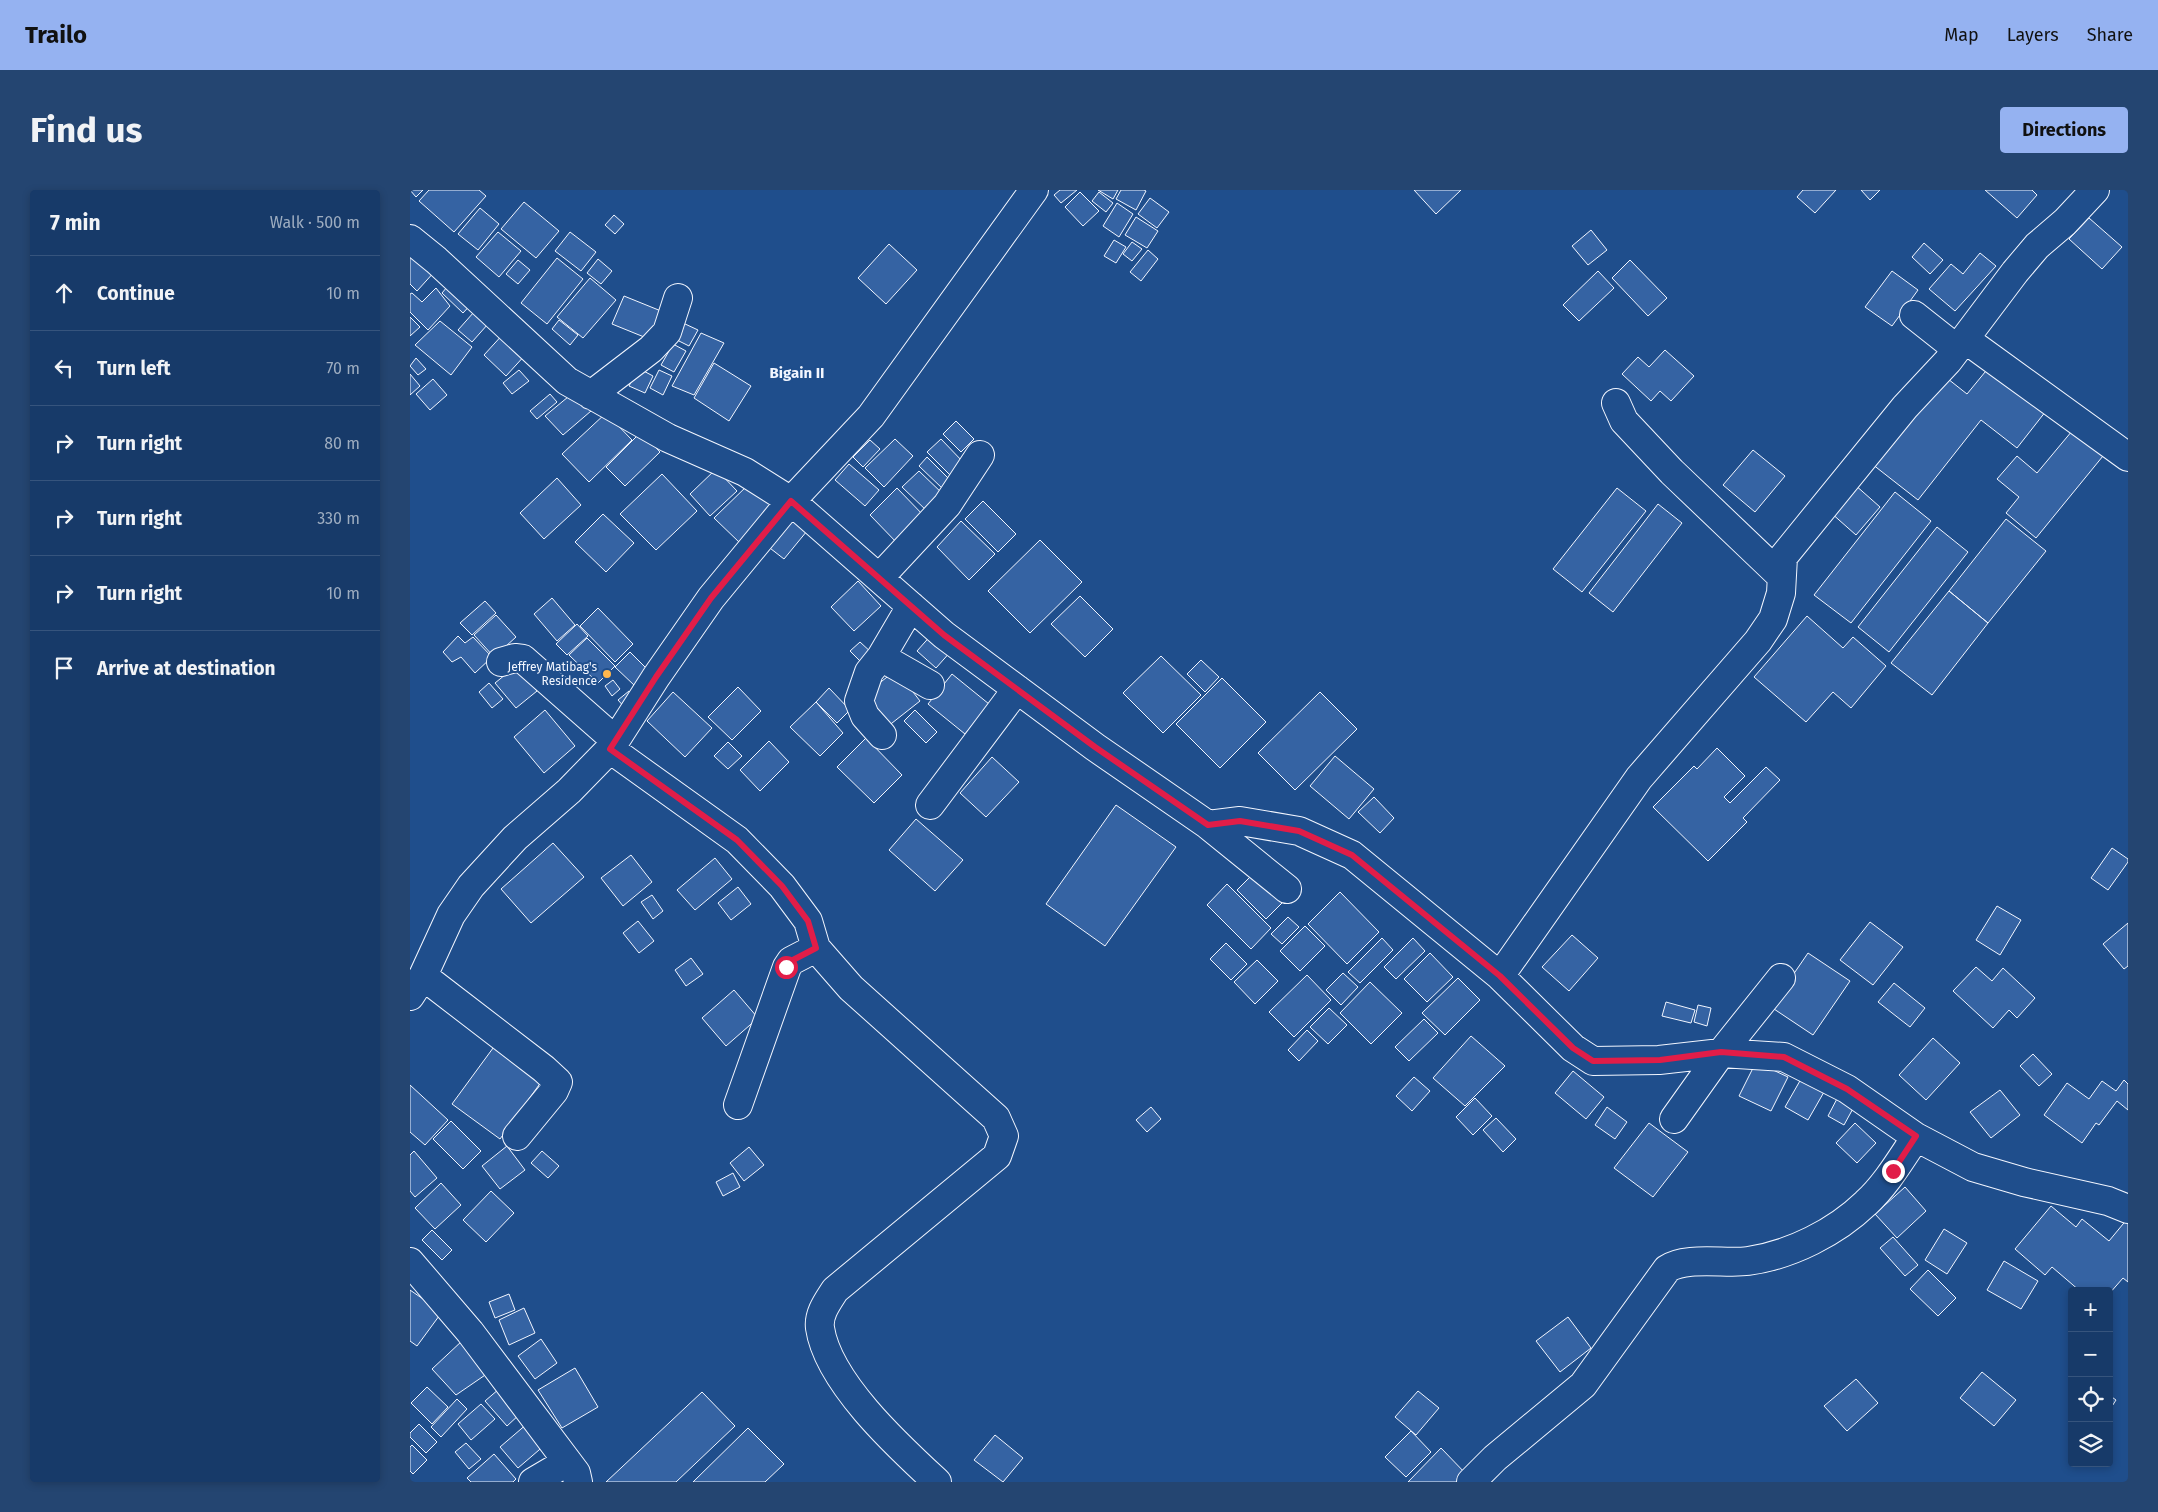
<!DOCTYPE html>
<html lang="en">
<head>
<meta charset="utf-8">
<style>
  :root { --surface:#173a69; --page:#244571; --text:#f1f3f6; --muted:#9eadc0; --line:#36547d; --accent:#95b2f1 }
  body { margin:0; font-family:"Fira Sans",sans-serif; background:var(--page); color:var(--text) }
  .controls { position:absolute; right:15px; bottom:15px; display:grid; overflow:hidden; border-radius:5px; box-shadow:0 2px 8px #0003 }
  .controls button { width:45px; height:45px; display:grid; place-items:center; padding:0; border:0; border-bottom:1px solid var(--line); background:var(--surface); color:var(--text); font:25px sans-serif }
  .stop { position:absolute; width:15px; height:15px; margin:-11px; border:4px solid #e11d48; border-radius:50%; background:#fff }
  .stop.end { background:#e11d48; border-color:#fff; box-shadow:0 1px 5px #0008 }
  .list { margin:0; padding:0; list-style:none }
  h2 { display:flex; justify-content:space-between; align-items:center; height:65px; margin:0; padding:0 20px; font-size:21px }
  h2 small { font-size:16px; font-weight:400; color:var(--muted) }
  .list li { display:grid; grid-template-columns:32px 1fr auto; gap:15px; align-items:center; box-sizing:border-box; height:75px; padding:0 20px; border-top:1px solid var(--line) }
  .list b { display:block; font-size:19px; white-space:nowrap }
  .list em { font-size:16px; font-style:normal; color:var(--muted) }
  .icon { flex:none; width:28px; height:28px; fill:none; stroke:currentColor; stroke-width:2; stroke-linecap:round; stroke-linejoin:round }
  .map { position:relative; flex:none; width:1718px; height:1292px; overflow:hidden; border-radius:5px }
  header { display:flex; align-items:center; gap:30px; box-sizing:border-box; height:70px; padding:0 25px; background:var(--accent); color:#111 }
  header strong { font-size:24px }
  nav { display:flex; gap:28px; margin-inline-start:auto; font-size:18px }
  .intro { display:flex; align-items:center; justify-content:space-between; box-sizing:border-box; height:120px; padding:0 30px }
  h1 { margin:0; font-size:35px }
  .button { padding:12px 22px; border-radius:5px; background:var(--accent); color:#111; font-size:18px; font-weight:700 }
  main { display:flex; gap:30px; padding:0 30px }
  aside { flex:1; background:var(--surface); border-radius:5px; box-shadow:0 2px 8px #0003 }
  .map>svg:first-child { display:block }
</style>
</head>
<body>
<header>
<strong>Trailo</strong>
<nav><a>Map</a><a>Layers</a><a>Share</a></nav>
</header>
<div class="intro"><h1>Find us</h1><a class="button">Directions</a></div>
<main>
<aside>
<h2>7 min<small>Walk · 500 m</small></h2>
<ul class="list">
<li><svg class="icon" aria-label="ahead" viewBox="0 0 24 24"><path d="M12 20V5M6 11l6-6 6 6"/></svg><div><b>Continue</b></div><em>10 m</em></li>
<li><svg class="icon" aria-label="left" viewBox="0 0 24 24"><path d="M17 20v-9H6M10 6l-5 5 5 5"/></svg><div><b>Turn left</b></div><em>70 m</em></li>
<li><svg class="icon" aria-label="right" viewBox="0 0 24 24"><path d="M7 20v-9h11M14 6l5 5-5 5"/></svg><div><b>Turn right</b></div><em>80 m</em></li>
<li><svg class="icon" aria-label="right" viewBox="0 0 24 24"><path d="M7 20v-9h11M14 6l5 5-5 5"/></svg><div><b>Turn right</b></div><em>330 m</em></li>
<li><svg class="icon" aria-label="right" viewBox="0 0 24 24"><path d="M7 20v-9h11M14 6l5 5-5 5"/></svg><div><b>Turn right</b></div><em>10 m</em></li>
<li><svg class="icon" aria-label="arrive" viewBox="0 0 24 24"><path d="M6 21V4h12l-3 4 3 4H6"/></svg><div><b>Arrive at destination</b></div></li>
</ul>
</aside>
<div class="map">
<svg width="1718" height="1292" viewBox="0 0 1718 1292">
  <rect width="100%" height="100%" fill="#1f4e8c"/>
  <path fill="#3563a3" stroke="#f2f6ff" d="M 0,0 L 13,0 L 6,7 Z
    M 19,0 L 69,0 L 76,6 L 44,42 L 9,11 Z
    M 650,0 L 667,0 L 651,13 L 644,5 Z
    M 688,0 L 708,0 L 703,9 Z
    M 711,0 L 734,0 L 736,1 L 726,20 L 706,9 Z
    M 1004,0 L 1051,0 L 1026,24 Z
    M 1393,0 L 1426,0 L 1405,23 L 1387,7 Z
    M 1451,0 L 1470,0 L 1460,10 Z
    M 1575,0 L 1622,0 L 1627,5 L 1607,28 Z
    M 670,2 L 689,21 L 673,36 L 655,17 Z
    M 689,2 L 703,13 L 696,22 L 682,11 Z
    M 740,8 L 759,22 L 747,38 L 728,24 Z
    M 114,12 L 149,41 L 126,68 L 91,39 Z
    M 707,13 L 723,24 L 709,47 L 693,36 Z
    M 70,18 L 89,34 L 68,60 L 48,44 Z
    M 204,25 L 214,34 L 205,44 L 195,35 Z
    M 726,27 L 748,41 L 737,58 L 715,45 Z
    M 1679,28 L 1712,57 L 1692,79 L 1659,49 Z
    M 1181,40 L 1197,60 L 1178,75 L 1162,56 Z
    M 88,42 L 111,61 L 89,87 L 66,67 Z
    M 160,42 L 186,62 L 171,81 L 145,61 Z
    M 704,50 L 716,57 L 706,73 L 694,66 Z
    M 722,52 L 732,59 L 722,71 L 713,64 Z
    M 1514,53 L 1533,70 L 1520,84 L 1502,67 Z
    M 479,54 L 507,80 L 476,114 L 448,88 Z
    M 0,57 L 26,80 L 7,101 L 0,94 Z
    M 738,60 L 748,69 L 731,91 L 720,82 Z
    M 1570,63 L 1586,76 L 1545,121 L 1519,99 L 1541,74 L 1553,84 Z
    M 147,68 L 173,89 L 137,134 L 111,113 Z
    M 188,69 L 202,81 L 191,94 L 177,83 Z
    M 108,70 L 120,80 L 108,94 L 96,84 Z
    M 1220,70 L 1257,108 L 1238,126 L 1202,88 Z
    M 1188,81 L 1204,98 L 1169,131 L 1153,115 Z
    M 1482,81 L 1508,100 L 1482,136 L 1455,117 Z
    M 180,88 L 206,110 L 173,148 L 147,127 Z
    M 42,91 L 64,111 L 53,123 L 32,103 Z
    M 26,98 L 40,116 L 18,140 L 0,122 L 0,104 L 2,103 L 12,112 Z
    M 214,106 L 251,121 L 239,149 L 202,134 Z
    M 64,122 L 78,134 L 62,152 L 48,140 Z
    M 0,127 L 10,137 L 0,146 Z
    M 149,130 L 168,145 L 160,155 L 142,139 Z
    M 30,131 L 62,157 L 41,185 L 5,155 Z
    M 273,133 L 288,140 L 279,156 L 265,149 Z
    M 95,142 L 117,163 L 96,186 L 74,165 Z
    M 291,143 L 314,153 L 284,205 L 262,196 Z
    M 263,154 L 276,161 L 264,182 L 251,175 Z
    M 1255,160 L 1284,186 L 1261,211 L 1250,201 L 1241,211 L 1212,184 L 1228,167 L 1239,177 Z
    M 6,168 L 16,179 L 8,185 L 0,176 Z
    M 304,173 L 341,196 L 319,231 L 284,208 Z
    M 1580,176 L 1636,221 L 1607,258 L 1571,230 L 1508,310 L 1462,274 L 1533,185 L 1557,204 Z
    M 228,178 L 243,186 L 235,203 L 219,196 Z
    M 109,180 L 119,191 L 102,204 L 93,193 Z
    M 249,180 L 262,186 L 253,205 L 240,198 Z
    M 0,184 L 10,196 L 0,205 Z
    M 23,189 L 37,205 L 20,220 L 6,204 Z
    M 164,202 L 181,221 L 153,245 L 135,226 Z
    M 140,204 L 147,212 L 127,229 L 120,221 Z
    M 196,223 L 222,250 L 179,292 L 152,264 Z
    M 546,231 L 564,249 L 551,262 L 533,244 Z
    M 1662,241 L 1693,266 L 1626,348 L 1596,323 L 1609,307 L 1587,289 L 1607,266 L 1627,283 Z
    M 231,242 L 250,262 L 215,296 L 196,277 Z
    M 485,249 L 503,266 L 474,297 L 455,278 Z
    M 531,249 L 554,273 L 541,286 L 517,262 Z
    M 460,250 L 470,259 L 453,277 L 443,267 Z
    M 1343,260 L 1375,286 L 1345,322 L 1313,295 Z
    M 517,267 L 541,291 L 533,299 L 509,276 Z
    M 439,274 L 469,300 L 455,316 L 425,290 Z
    M 306,279 L 327,301 L 300,326 L 280,304 Z
    M 509,281 L 534,305 L 518,322 L 492,297 Z
    M 252,284 L 287,321 L 246,360 L 210,324 Z
    M 147,288 L 171,315 L 134,349 L 110,323 Z
    M 340,293 L 365,318 L 330,353 L 304,328 Z
    M 1444,294 L 1470,317 L 1446,345 L 1420,322 Z
    M 487,298 L 516,328 L 489,355 L 460,325 Z
    M 1207,298 L 1236,321 L 1172,402 L 1143,379 Z
    M 1485,302 L 1521,331 L 1441,433 L 1404,405 Z
    M 573,311 L 606,344 L 588,362 L 555,329 Z
    M 1248,314 L 1272,333 L 1203,422 L 1179,403 Z
    M 193,324 L 224,353 L 196,382 L 165,352 Z
    M 379,327 L 397,341 L 374,369 L 356,355 Z
    M 1596,329 L 1636,361 L 1578,433 L 1539,401 Z
    M 551,331 L 585,364 L 559,390 L 527,357 Z
    M 1527,337 L 1558,362 L 1479,462 L 1448,437 Z
    M 630,350 L 672,392 L 620,443 L 578,401 Z
    M 448,391 L 471,416 L 444,441 L 421,417 Z
    M 1539,401 L 1578,433 L 1522,505 L 1481,473 Z
    M 670,406 L 703,439 L 675,467 L 641,434 Z
    M 142,408 L 165,435 L 147,451 L 124,424 Z
    M 75,411 L 86,423 L 62,445 L 50,433 Z
    M 188,418 L 223,454 L 205,472 L 170,436 Z
    M 86,425 L 106,447 L 84,467 L 64,445 Z
    M 1397,426 L 1433,458 L 1443,447 L 1476,476 L 1441,518 L 1423,502 L 1396,532 L 1344,487 Z
    M 167,434 L 178,446 L 157,465 L 146,454 Z
    M 523,443 L 542,460 L 526,478 L 507,461 Z
    M 48,446 L 55,453 L 63,447 L 82,467 L 65,483 L 51,467 L 42,472 L 33,462 Z
    M 177,448 L 205,476 L 188,493 L 159,465 Z
    M 450,452 L 463,464 L 453,474 L 440,461 Z
    M 220,462 L 239,481 L 225,496 L 205,477 Z
    M 751,466 L 791,505 L 753,543 L 713,503 Z
    M 791,470 L 809,487 L 795,502 L 777,484 Z
    M 106,476 L 127,501 L 106,518 L 85,493 Z
    M 486,480 L 510,511 L 477,537 L 453,506 Z
    M 542,484 L 579,514 L 555,544 L 518,514 Z
    M 812,488 L 856,532 L 810,578 L 766,534 Z
    M 203,490 L 210,499 L 202,506 L 195,496 Z
    M 79,493 L 93,509 L 82,518 L 69,502 Z
    M 328,497 L 351,521 L 322,550 L 298,527 Z
    M 419,498 L 440,520 L 427,533 L 406,512 Z
    M 219,501 L 227,510 L 216,519 L 208,510 Z
    M 263,502 L 302,538 L 275,567 L 237,531 Z
    M 910,502 L 947,539 L 885,600 L 848,563 Z
    M 406,512 L 433,543 L 410,566 L 380,537 Z
    M 135,520 L 165,556 L 134,583 L 104,547 Z
    M 505,520 L 527,542 L 516,553 L 494,531 Z
    M 456,548 L 492,585 L 464,613 L 427,577 Z
    M 359,551 L 379,572 L 350,601 L 330,580 Z
    M 318,552 L 332,566 L 318,579 L 304,566 Z
    M 1307,558 L 1335,586 L 1314,607 L 1320,613 L 1356,577 L 1370,590 L 1333,628 L 1337,632 L 1298,671 L 1243,617 L 1284,576 L 1287,579 Z
    M 925,566 L 964,599 L 939,629 L 900,596 Z
    M 582,567 L 609,592 L 576,627 L 550,603 Z
    M 964,607 L 984,628 L 970,643 L 948,622 Z
    M 706,615 L 766,657 L 695,756 L 636,714 Z
    M 506,629 L 553,670 L 525,701 L 479,660 Z
    M 143,653 L 174,687 L 121,733 L 91,699 Z
    M 1702,658 L 1718,669 L 1718,672 L 1698,700 L 1681,688 Z
    M 221,665 L 242,692 L 213,716 L 191,688 Z
    M 305,668 L 322,689 L 285,720 L 267,700 Z
    M 845,682 L 874,711 L 856,729 L 827,700 Z
    M 817,694 L 861,738 L 841,759 L 797,715 Z
    M 328,697 L 341,714 L 321,730 L 308,713 Z
    M 930,702 L 969,742 L 937,774 L 898,734 Z
    M 242,705 L 253,721 L 243,729 L 231,712 Z
    M 1587,716 L 1611,730 L 1590,765 L 1566,750 Z
    M 878,727 L 889,737 L 872,754 L 861,744 Z
    M 228,731 L 244,751 L 229,763 L 213,743 Z
    M 1460,732 L 1493,757 L 1463,795 L 1430,770 Z
    M 1718,733 L 1718,776 L 1714,779 L 1693,754 Z
    M 895,736 L 915,756 L 890,781 L 870,761 Z
    M 1162,745 L 1188,768 L 1159,801 L 1132,777 Z
    M 972,748 L 983,760 L 950,793 L 938,782 Z
    M 1003,748 L 1015,761 L 986,789 L 974,777 Z
    M 816,753 L 837,774 L 821,790 L 800,769 Z
    M 1020,763 L 1043,787 L 1017,812 L 994,789 Z
    M 1398,763 L 1440,791 L 1403,845 L 1361,817 Z
    M 281,768 L 293,784 L 276,796 L 265,780 Z
    M 847,770 L 868,791 L 845,814 L 824,792 Z
    M 1566,777 L 1582,791 L 1593,778 L 1625,808 L 1607,828 L 1599,820 L 1583,838 L 1543,801 Z
    M 933,783 L 948,797 L 931,815 L 916,800 Z
    M 897,785 L 921,810 L 884,847 L 859,822 Z
    M 1048,788 L 1070,810 L 1035,845 L 1012,823 Z
    M 960,792 L 992,823 L 961,854 L 930,823 Z
    M 1484,793 L 1515,818 L 1500,837 L 1468,812 Z
    M 324,800 L 348,828 L 316,856 L 292,828 Z
    M 1256,812 L 1285,820 L 1281,833 L 1252,826 Z
    M 1288,815 L 1301,818 L 1297,836 L 1284,832 Z
    M 919,818 L 937,835 L 918,854 L 900,837 Z
    M 1014,829 L 1028,843 L 999,871 L 985,857 Z
    M 897,840 L 908,851 L 889,871 L 878,860 Z
    M 1061,846 L 1095,876 L 1055,916 L 1023,888 Z
    M 1523,848 L 1550,873 L 1516,910 L 1489,885 Z
    M 86,854 L 134,888 L 90,949 L 42,914 Z
    M 1623,864 L 1642,884 L 1629,896 L 1610,876 Z
    M 1346,872 L 1378,887 L 1361,921 L 1329,906 Z
    M 1163,881 L 1194,907 L 1176,929 L 1145,903 Z
    M 1395,882 L 1418,895 L 1398,930 L 1375,917 Z
    M 1004,887 L 1020,901 L 1002,921 L 986,906 Z
    M 1714,890 L 1718,894 L 1718,920 L 1707,911 L 1689,935 L 1686,933 L 1672,953 L 1634,925 L 1657,893 L 1679,909 L 1692,891 L 1706,901 Z
    M 0,895 L 38,930 L 15,955 L 0,942 Z
    M 1590,900 L 1610,925 L 1581,948 L 1560,922 Z
    M 1430,903 L 1446,913 L 1434,935 L 1418,926 Z
    M 1065,908 L 1082,926 L 1063,945 L 1046,927 Z
    M 741,917 L 751,929 L 737,942 L 726,930 Z
    M 1197,917 L 1217,932 L 1205,949 L 1185,935 Z
    M 1086,928 L 1106,949 L 1093,962 L 1073,940 Z
    M 41,931 L 71,961 L 53,979 L 23,949 Z
    M 1239,933 L 1278,962 L 1243,1007 L 1204,978 Z
    M 1445,933 L 1466,953 L 1447,973 L 1426,953 Z
    M 97,956 L 115,980 L 90,999 L 72,976 Z
    M 339,957 L 354,975 L 334,991 L 320,973 Z
    M 4,961 L 27,988 L 5,1007 L 0,1001 L 0,965 Z
    M 132,961 L 149,976 L 138,988 L 121,973 Z
    M 323,983 L 330,997 L 313,1006 L 306,992 Z
    M 31,993 L 51,1015 L 25,1039 L 5,1018 Z
    M 1495,997 L 1516,1021 L 1487,1048 L 1465,1024 Z
    M 81,1001 L 104,1023 L 76,1052 L 53,1030 Z
    M 1641,1016 L 1666,1037 L 1672,1029 L 1699,1051 L 1718,1028 L 1718,1092 L 1713,1088 L 1699,1104 L 1699,1101 L 1670,1101 L 1642,1077 L 1635,1085 L 1605,1059 Z
    M 1534,1039 L 1557,1053 L 1537,1084 L 1515,1070 Z
    M 22,1040 L 42,1060 L 32,1070 L 12,1050 Z
    M 1483,1047 L 1508,1075 L 1495,1086 L 1470,1058 Z
    M 1594,1071 L 1628,1091 L 1611,1119 L 1577,1100 Z
    M 1518,1080 L 1546,1108 L 1528,1126 L 1500,1099 Z
    M 0,1100 L 32,1122 L 7,1156 L 0,1151 Z
    M 99,1104 L 105,1120 L 85,1128 L 79,1112 Z
    M 114,1118 L 125,1143 L 99,1155 L 89,1130 Z
    M 1158,1127 L 1181,1158 L 1150,1182 L 1126,1151 Z
    M 131,1149 L 147,1173 L 125,1189 L 108,1166 Z
    M 53,1150 L 81,1181 L 46,1205 L 22,1179 Z
    M 165,1178 L 188,1217 L 152,1238 L 128,1200 Z
    M 1572,1182 L 1606,1210 L 1584,1236 L 1550,1208 Z
    M 1446,1189 L 1468,1213 L 1437,1241 L 1414,1216 Z
    M 17,1197 L 38,1217 L 22,1234 L 1,1213 Z
    M 89,1199 L 111,1223 L 97,1236 L 75,1211 Z
    M 1008,1201 L 1029,1218 L 1006,1245 L 985,1227 Z
    M 292,1202 L 325,1236 L 266,1292 L 196,1292 Z
    M 1699,1205 L 1706,1210 L 1699,1221 Z
    M 47,1209 L 57,1219 L 31,1247 L 21,1237 Z
    M 71,1214 L 85,1229 L 61,1250 L 48,1234 Z
    M 118,1233 L 136,1254 L 108,1278 L 90,1257 Z
    M 9,1234 L 27,1252 L 16,1263 L 0,1247 L 0,1243 Z
    M 338,1238 L 374,1274 L 355,1292 L 283,1292 Z
    M 1001,1241 L 1021,1262 L 996,1287 L 975,1267 Z
    M 585,1245 L 613,1268 L 593,1292 L 564,1270 Z
    M 56,1253 L 71,1269 L 59,1279 L 45,1262 Z
    M 2,1255 L 17,1270 L 3,1284 L 0,1281 L 0,1257 Z
    M 1031,1258 L 1058,1286 L 1052,1292 L 998,1292 Z
    M 84,1264 L 106,1289 L 103,1292 L 61,1292 L 57,1288 Z"/>
  <g fill="none" stroke-linecap="round" stroke-linejoin="round">
    <g stroke="#f2f6ff" stroke-width="30">
      <path id="minor" d="M 0,49 L 26,70 L 157,191 L 258,248 L 335,282 L 381,311 L 534,445 L 685,557 L 798,635 L 830,631 L 889,641 L 942,665 L 1090,786 L 1163,858 L 1183,871 L 1249,870 L 1311,863 L 1374,867 L 1437,899 L 1506,947 L 1563,977 L 1614,992 L 1698,1011 L 1718,1019
        M 1504,125 L 1547,159
        M 1555,149 L 1718,267
        M 181,205 L 241,159 L 257,142 L 268,108
        M 1206,213 L 1214,231 L 1262,282 L 1371,386
        M 469,388 L 537,315 L 570,265
        M 471,467 L 520,495
        M 91,472 L 105,468 L 113,469 L 205,550
        M 472,545 L 455,526 L 449,511 L 459,482 L 471,467 L 501,416
        M 200,559 L 327,650 L 372,696 L 398,731 L 406,758 L 441,798 L 586,928 L 594,946 L 587,966 L 425,1100 C 418,1111 408,1124 410,1138 C 418,1192 488,1256 527,1292
        M 520,615 L 607,499
        M 798,635 L 877,699
        M 13,786 L 134,879 L 148,892 L 144,901 L 107,946
        M 1090,786 L 1229,588 L 1348,451 L 1363,429 L 1371,403 L 1373,367 L 1495,217 L 1538,171 L 1605,82 L 1627,56 L 1655,32 L 1685,0
        M 0,806 L 13,786 L 41,725 L 61,696 L 105,648 L 159,601 L 200,559 L 246,487 L 301,408 L 381,311 L 461,226 L 624,0
        M 328,915 L 377,777 L 381,771 L 406,758
        M 1264,929 L 1311,863 L 1371,788
        M 0,1072 L 60,1142 L 166,1283 L 168,1292
        M 123,1292 L 157,1272
        M 1061,1292 L 1085,1268 L 1173,1195 L 1257,1079 C 1275,1066 1316,1074 1338,1071 C 1381,1065 1426,1042 1456,1013 C 1476,995 1491,969 1506,947"/>
    </g>
    <use href="#minor" stroke="#1f4e8c" stroke-width="28"/>
  </g>
  <g fill="none" stroke-linecap="round" stroke-linejoin="round">
    <path stroke="#e11d48" stroke-width="6" d="M 376,777 L 381,771 L 406,758 L 398,731 L 372,696 L 327,650 L 200,559 L 246,487 L 301,408 L 381,311 L 534,445 L 685,557 L 798,635 L 830,631 L 889,641 L 942,665 L 1090,786 L 1163,858 L 1183,871 L 1250,870 L 1311,862 L 1374,867 L 1437,899 L 1506,946 L 1483,981"/>
  </g>
  <circle fill="#ffb74d" stroke="#1f4e8c" stroke-width="2" cx="197" cy="484" r="5"/>
  <g text-anchor="middle" dominant-baseline="central" stroke-width="4" stroke-linejoin="round" paint-order="stroke">
    <g font-size="12" fill="#f2f6ff" stroke="#1f4e8c" text-anchor="end">
      <text x="187" y="477">Jeffrey Matibag's<tspan x="187" dy="14">Residence</tspan></text>
    </g>
    <g font-size="15" font-weight="bold" fill="#f2f6ff" stroke="#1f4e8c">
      <text x="387" y="183">Bigain II</text>
    </g>
  </g>
</svg>
<div class="controls">
<button>+</button>
<button>−</button>
<button><svg class="icon" aria-label="locate" viewBox="0 0 24 24"><circle cx="12" cy="12" r="6"/><path d="M12 2v4M12 18v4M2 12h4M18 12h4"/></svg></button>
<button><svg class="icon" aria-label="layers" viewBox="0 0 24 24"><path d="M12 4l9 5-9 5-9-5zM3 14l9 5 9-5"/></svg></button>
</div>
<div class="stop" style="left:376px;top:777px"></div>
<div class="stop end" style="left:1483px;top:981px"></div>
</div>
</main>
</body>
</html>
